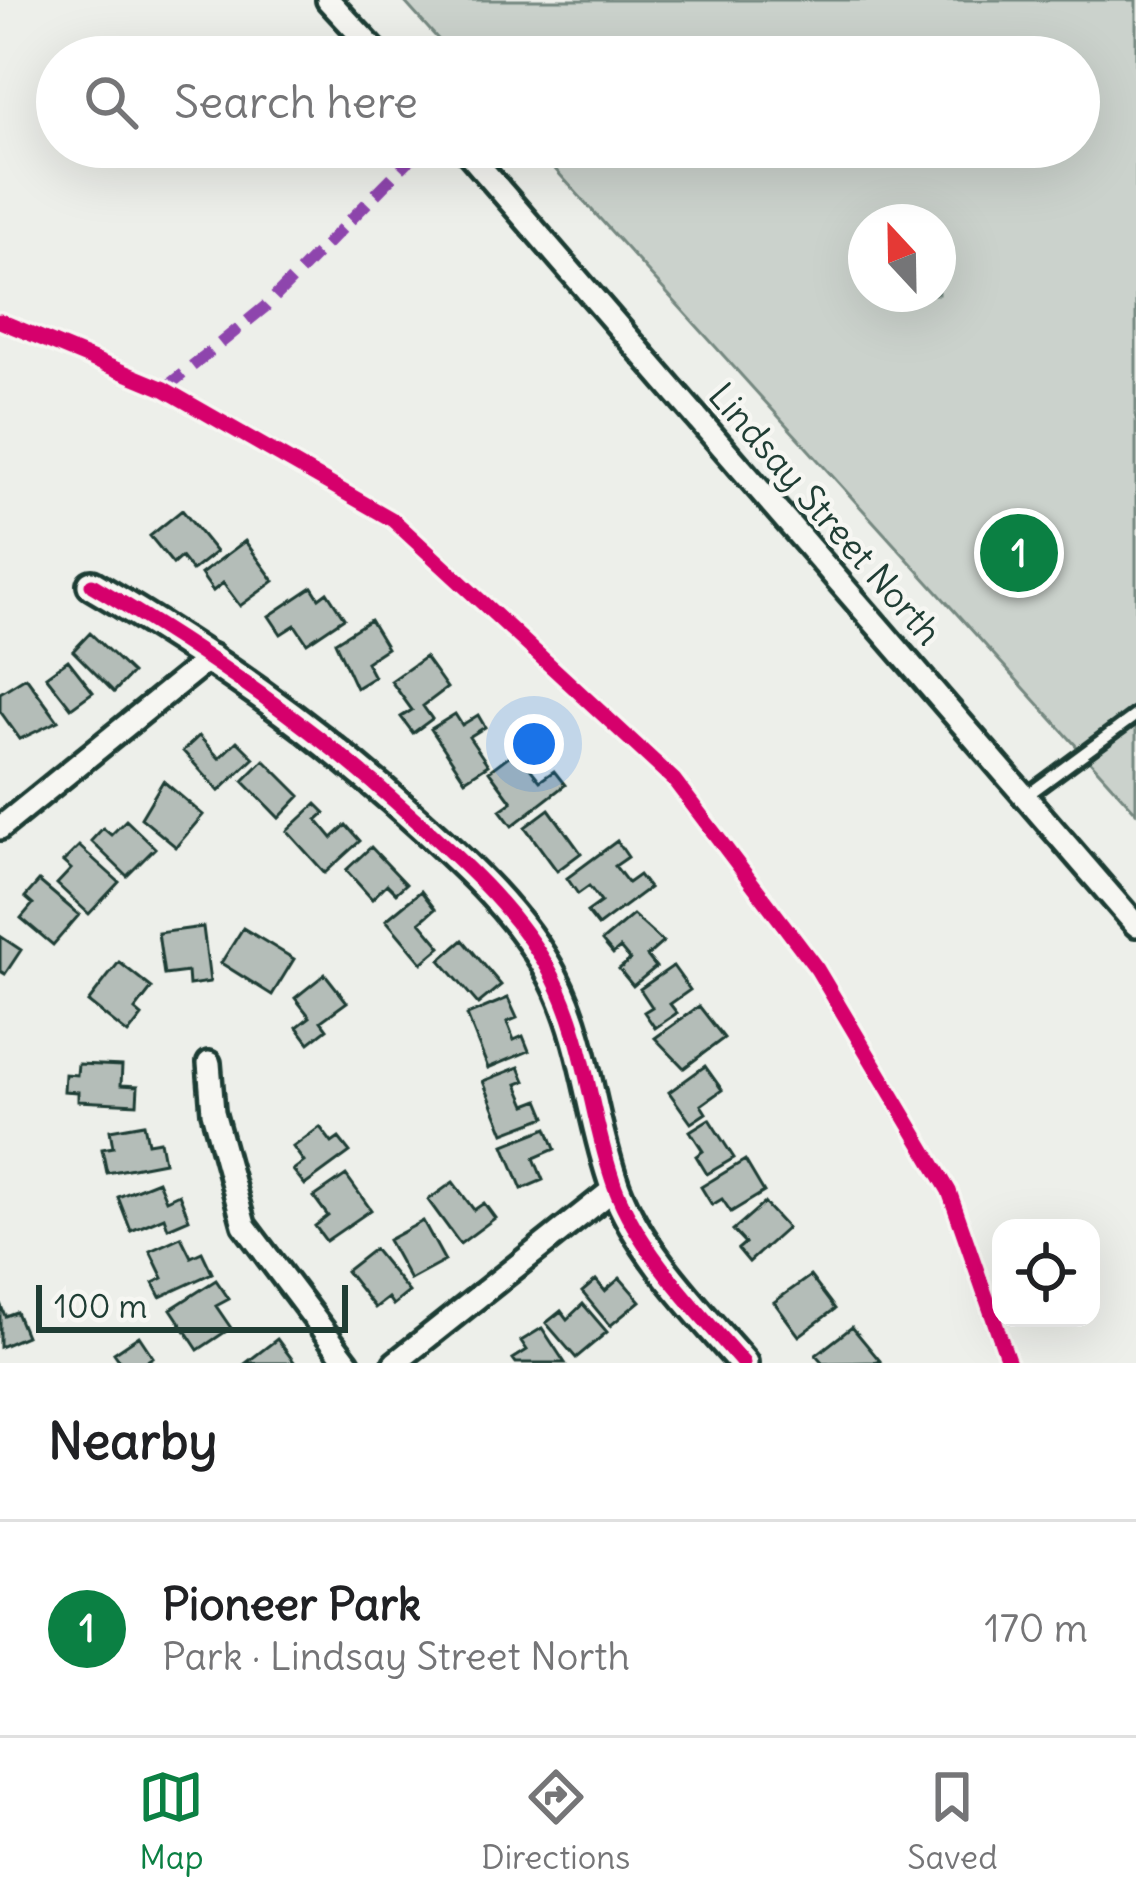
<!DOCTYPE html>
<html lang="en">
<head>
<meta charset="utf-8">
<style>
  :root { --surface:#fff; --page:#f2f2f2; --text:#202124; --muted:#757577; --line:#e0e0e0; --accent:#0b8043 }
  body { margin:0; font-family:Delius,sans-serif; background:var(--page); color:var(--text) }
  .controls { position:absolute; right:36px; bottom:36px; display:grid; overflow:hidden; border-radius:24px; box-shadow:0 12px 48px #0002 }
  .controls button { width:108px; height:108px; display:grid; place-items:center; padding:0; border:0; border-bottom:3px solid var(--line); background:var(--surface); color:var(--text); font:60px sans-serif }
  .compass { position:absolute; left:848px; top:204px; width:108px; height:108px; border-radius:50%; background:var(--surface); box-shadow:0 12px 48px #0002; rotate:338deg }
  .scale { position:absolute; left:36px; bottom:30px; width:312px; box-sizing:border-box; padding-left:12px; border:6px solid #1f3d34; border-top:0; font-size:33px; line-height:42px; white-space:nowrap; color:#1f3d34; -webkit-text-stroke:9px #f6f6f2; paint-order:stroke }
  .you { position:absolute; left:534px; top:744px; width:42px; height:42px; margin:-30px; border:9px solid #fff; border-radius:50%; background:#1a73e8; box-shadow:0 0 0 18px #1a73e833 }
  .badge { display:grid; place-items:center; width:78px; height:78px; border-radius:50%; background:var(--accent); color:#fff; font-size:39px; font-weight:700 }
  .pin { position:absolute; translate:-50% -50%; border:6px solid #fff; box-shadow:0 3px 12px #0006 }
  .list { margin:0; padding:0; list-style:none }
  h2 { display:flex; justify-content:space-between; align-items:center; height:156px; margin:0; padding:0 48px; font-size:51px }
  h2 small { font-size:39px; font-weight:400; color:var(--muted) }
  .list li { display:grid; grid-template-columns:78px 1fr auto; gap:36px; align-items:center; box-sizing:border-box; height:216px; padding:0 48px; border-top:3px solid var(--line) }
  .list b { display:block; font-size:45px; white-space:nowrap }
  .list p { margin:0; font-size:39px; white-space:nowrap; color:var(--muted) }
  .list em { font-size:39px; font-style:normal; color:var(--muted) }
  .icon { flex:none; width:66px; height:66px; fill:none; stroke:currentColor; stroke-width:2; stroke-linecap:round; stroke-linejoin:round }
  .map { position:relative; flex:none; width:1136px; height:1363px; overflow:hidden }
  .search { position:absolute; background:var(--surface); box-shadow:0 12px 48px #0002; left:36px; right:36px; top:36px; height:132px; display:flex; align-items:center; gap:30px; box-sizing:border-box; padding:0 42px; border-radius:66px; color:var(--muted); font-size:45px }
  .sheet { height:372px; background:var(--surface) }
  nav { display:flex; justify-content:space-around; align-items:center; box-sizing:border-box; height:168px; border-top:3px solid var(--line); background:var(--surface); font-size:33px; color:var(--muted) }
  nav a { display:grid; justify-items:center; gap:6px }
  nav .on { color:var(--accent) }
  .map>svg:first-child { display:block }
</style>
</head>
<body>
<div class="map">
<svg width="1136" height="1363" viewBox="0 0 1136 1363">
  <rect width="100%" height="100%" fill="#edefea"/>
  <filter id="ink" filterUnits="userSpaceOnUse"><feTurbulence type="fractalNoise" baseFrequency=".00833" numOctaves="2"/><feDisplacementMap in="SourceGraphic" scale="24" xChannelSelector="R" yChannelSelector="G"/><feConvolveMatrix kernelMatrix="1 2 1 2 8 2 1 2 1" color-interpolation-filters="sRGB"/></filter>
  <g filter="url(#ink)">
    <path fill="#cbd2cc" stroke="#758880" stroke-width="3" fill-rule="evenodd" d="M 403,0 L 1136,0 L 1136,812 L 535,147 L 1079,147 L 1079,57 L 454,57 ZM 866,222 L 938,222 L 938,294 L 866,294 Z"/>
    <path fill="#b4bdb8" stroke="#1f3d34" stroke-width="3" d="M 182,510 L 216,552 L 192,571 L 181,557 L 173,564 L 150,536 Z
      M 245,541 L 274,581 L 240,606 L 223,583 L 213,591 L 201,574 Z
      M 312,587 L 319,598 L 327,592 L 344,618 L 307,643 L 295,625 L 281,634 L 269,616 Z
      M 370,620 L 387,648 L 366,662 L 374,677 L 356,688 L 335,642 Z
      M 90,633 L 132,673 L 114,692 L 73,651 Z
      M 425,657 L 447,688 L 423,706 L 432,719 L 413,733 L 401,717 L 412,710 L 391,681 Z
      M 68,660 L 93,692 L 71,708 L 46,676 Z
      M 26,677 L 58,721 L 20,739 L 0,711 L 0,693 Z
      M 455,714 L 462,725 L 478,715 L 485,727 L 469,737 L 488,765 L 465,780 L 431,729 Z
      M 199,736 L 219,758 L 237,741 L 254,758 L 219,791 L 183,751 Z
      M 530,740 L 542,755 L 528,766 L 540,781 L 554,771 L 565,785 L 512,826 L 500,810 L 512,802 L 489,771 Z
      M 264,760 L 300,796 L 279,818 L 243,781 Z
      M 163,781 L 203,815 L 176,847 L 141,818 Z
      M 316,804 L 325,813 L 317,820 L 332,838 L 346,825 L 360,841 L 325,873 L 287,831 Z
      M 549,809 L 581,853 L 557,871 L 525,827 Z
      M 126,820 L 155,848 L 127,876 L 91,841 L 103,828 L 111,835 Z
      M 617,841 L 628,857 L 615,866 L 628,883 L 639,875 L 649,888 L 598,926 L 587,912 L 601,902 L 589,886 L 578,894 L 567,878 Z
      M 79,846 L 119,882 L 89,914 L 57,884 L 71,869 L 63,862 Z
      M 371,847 L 406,884 L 396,893 L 387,884 L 372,899 L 346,870 Z
      M 39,881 L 79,915 L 53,945 L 21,918 L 33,904 L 25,897 Z
      M 421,891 L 435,909 L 420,922 L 441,947 L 422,963 L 386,920 Z
      M 633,915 L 663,942 L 647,956 L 656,967 L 633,986 L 619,969 L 630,960 L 620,948 L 613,954 L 602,941 Z
      M 203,927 L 210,982 L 189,985 L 188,972 L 164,975 L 158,933 Z
      M 243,928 L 294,959 L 272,995 L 221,963 Z
      M 0,936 L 21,950 L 5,974 L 0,971 Z
      M 463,940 L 501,985 L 478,1004 L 440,960 Z
      M 119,962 L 152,988 L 135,1010 L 142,1016 L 128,1034 L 88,1002 Z
      M 673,966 L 690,990 L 670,1004 L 677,1013 L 655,1028 L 644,1012 L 652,1007 L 640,989 Z
      M 325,974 L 347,1002 L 321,1021 L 327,1029 L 309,1043 L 297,1027 L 310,1017 L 295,998 Z
      M 508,998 L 517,1018 L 507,1022 L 514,1040 L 523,1036 L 529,1051 L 488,1068 L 467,1015 Z
      M 699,1006 L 724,1038 L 684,1068 L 655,1038 Z
      M 78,1064 L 122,1066 L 121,1085 L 138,1086 L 137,1104 L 78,1101 L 78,1092 L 64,1091 L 65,1074 L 77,1075 Z
      M 705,1066 L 722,1090 L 701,1105 L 706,1113 L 691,1123 L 669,1092 Z
      M 519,1067 L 525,1081 L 517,1084 L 526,1105 L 539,1100 L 546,1117 L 504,1133 L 483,1081 Z
      M 709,1119 L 734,1158 L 707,1174 L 696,1156 L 703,1151 L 690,1131 Z
      M 144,1124 L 148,1143 L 160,1141 L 164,1162 L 107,1173 L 102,1149 L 113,1147 L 110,1130 Z
      M 320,1127 L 332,1143 L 339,1138 L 350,1152 L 305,1185 L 293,1170 L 304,1162 L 293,1147 Z
      M 547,1128 L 555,1149 L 534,1158 L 543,1180 L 522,1189 L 504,1145 Z
      M 745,1160 L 764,1192 L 731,1212 L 722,1199 L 712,1205 L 701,1187 Z
      M 346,1175 L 371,1210 L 326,1241 L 315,1226 L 328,1216 L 314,1197 Z
      M 158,1181 L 166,1200 L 179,1194 L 189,1219 L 168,1228 L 164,1217 L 131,1231 L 118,1197 Z
      M 453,1182 L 474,1210 L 484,1203 L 495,1218 L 460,1244 L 428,1200 Z
      M 764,1203 L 787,1228 L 749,1262 L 738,1249 L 745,1243 L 733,1230 Z
      M 423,1221 L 445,1261 L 410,1280 L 388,1240 Z
      M 181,1237 L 191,1257 L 202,1252 L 212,1273 L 160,1297 L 153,1283 L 163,1278 L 150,1251 Z
      M 374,1249 L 409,1292 L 393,1305 L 388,1298 L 375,1308 L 346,1271 Z
      M 810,1276 L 835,1309 L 799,1336 L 774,1302 Z
      M 620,1278 L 640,1301 L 610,1326 L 582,1292 L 596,1280 L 605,1291 Z
      M 216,1280 L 229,1299 L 216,1306 L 231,1328 L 198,1350 L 171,1309 Z
      M 0,1303 L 5,1316 L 16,1312 L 26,1336 L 0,1347 Z
      M 583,1304 L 607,1332 L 576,1358 L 546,1323 L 561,1311 L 567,1319 Z
      M 852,1327 L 881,1362 L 823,1363 L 816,1355 Z
      M 542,1328 L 565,1363 L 516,1363 L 513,1359 L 527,1350 L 521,1341 Z
      M 139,1336 L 153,1357 L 144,1363 L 121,1363 L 114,1353 Z
      M 277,1339 L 295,1363 L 246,1363 Z"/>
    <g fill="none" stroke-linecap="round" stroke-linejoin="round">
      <g stroke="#1f3d34" stroke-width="20">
        <path id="service" d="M 1026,796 L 1136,715"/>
      </g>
      <g stroke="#1f3d34" stroke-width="30">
        <path id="minor" d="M 328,0 L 381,57
          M 463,147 L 1136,925
          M 0,828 L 212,656
          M 209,1063 L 213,1112 L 244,1225 L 348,1363
          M 395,1363 L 615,1188"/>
      </g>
      <g stroke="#1f3d34" stroke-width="36">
        <path id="tertiary" d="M 92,585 C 209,654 315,728 416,820 C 467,866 521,915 553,977 C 587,1043 590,1118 615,1187 C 640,1253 697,1310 743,1363"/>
      </g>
      <use href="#service" stroke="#f6f6f2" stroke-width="10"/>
      <use href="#minor" stroke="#f6f6f2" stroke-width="21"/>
      <use href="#tertiary" stroke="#f6f6f2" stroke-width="27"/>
      <path stroke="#8e44ad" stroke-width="12" stroke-dasharray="24 12" stroke-linecap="butt" d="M 164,389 L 266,306 L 422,147"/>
      <g stroke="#f6f6f2" stroke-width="22">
        <path id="cycleway" d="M 0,321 L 164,389 L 393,520 L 674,780 L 817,969 L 949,1191 L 1009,1363
          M 92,585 C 209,654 315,728 416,820 C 467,866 521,915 553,977 C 587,1043 590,1118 615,1187 C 640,1253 697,1310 743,1363"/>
      </g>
      <use href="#cycleway" stroke="#d6006c" stroke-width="15"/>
    </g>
  </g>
  <g text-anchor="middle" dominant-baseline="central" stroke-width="9" stroke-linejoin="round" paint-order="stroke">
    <g font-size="36" fill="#1f3d34" stroke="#f6f6f2">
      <text transform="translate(825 514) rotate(49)">Lindsay Street North</text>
    </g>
  </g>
</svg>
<div class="controls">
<button><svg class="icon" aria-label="locate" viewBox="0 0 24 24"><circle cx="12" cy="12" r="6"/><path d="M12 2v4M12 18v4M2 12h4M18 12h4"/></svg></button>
</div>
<svg class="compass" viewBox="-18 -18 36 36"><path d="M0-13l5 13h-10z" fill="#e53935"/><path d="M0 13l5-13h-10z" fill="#757577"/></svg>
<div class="scale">100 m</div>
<div class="you"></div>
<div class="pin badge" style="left:1019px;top:553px">1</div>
<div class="search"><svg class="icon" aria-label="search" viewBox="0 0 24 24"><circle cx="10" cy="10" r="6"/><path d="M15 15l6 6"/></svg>Search here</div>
</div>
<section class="sheet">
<h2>Nearby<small></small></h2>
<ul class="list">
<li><span class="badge">1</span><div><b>Pioneer Park</b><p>Park · Lindsay Street North</p></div><em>170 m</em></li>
</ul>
</section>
<nav>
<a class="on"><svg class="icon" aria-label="map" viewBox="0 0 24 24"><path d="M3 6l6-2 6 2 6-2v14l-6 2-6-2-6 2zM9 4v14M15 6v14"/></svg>Map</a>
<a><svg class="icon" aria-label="directions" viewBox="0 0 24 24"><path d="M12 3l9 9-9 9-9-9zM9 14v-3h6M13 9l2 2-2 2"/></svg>Directions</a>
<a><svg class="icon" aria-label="saved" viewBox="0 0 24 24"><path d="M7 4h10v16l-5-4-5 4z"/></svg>Saved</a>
</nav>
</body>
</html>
